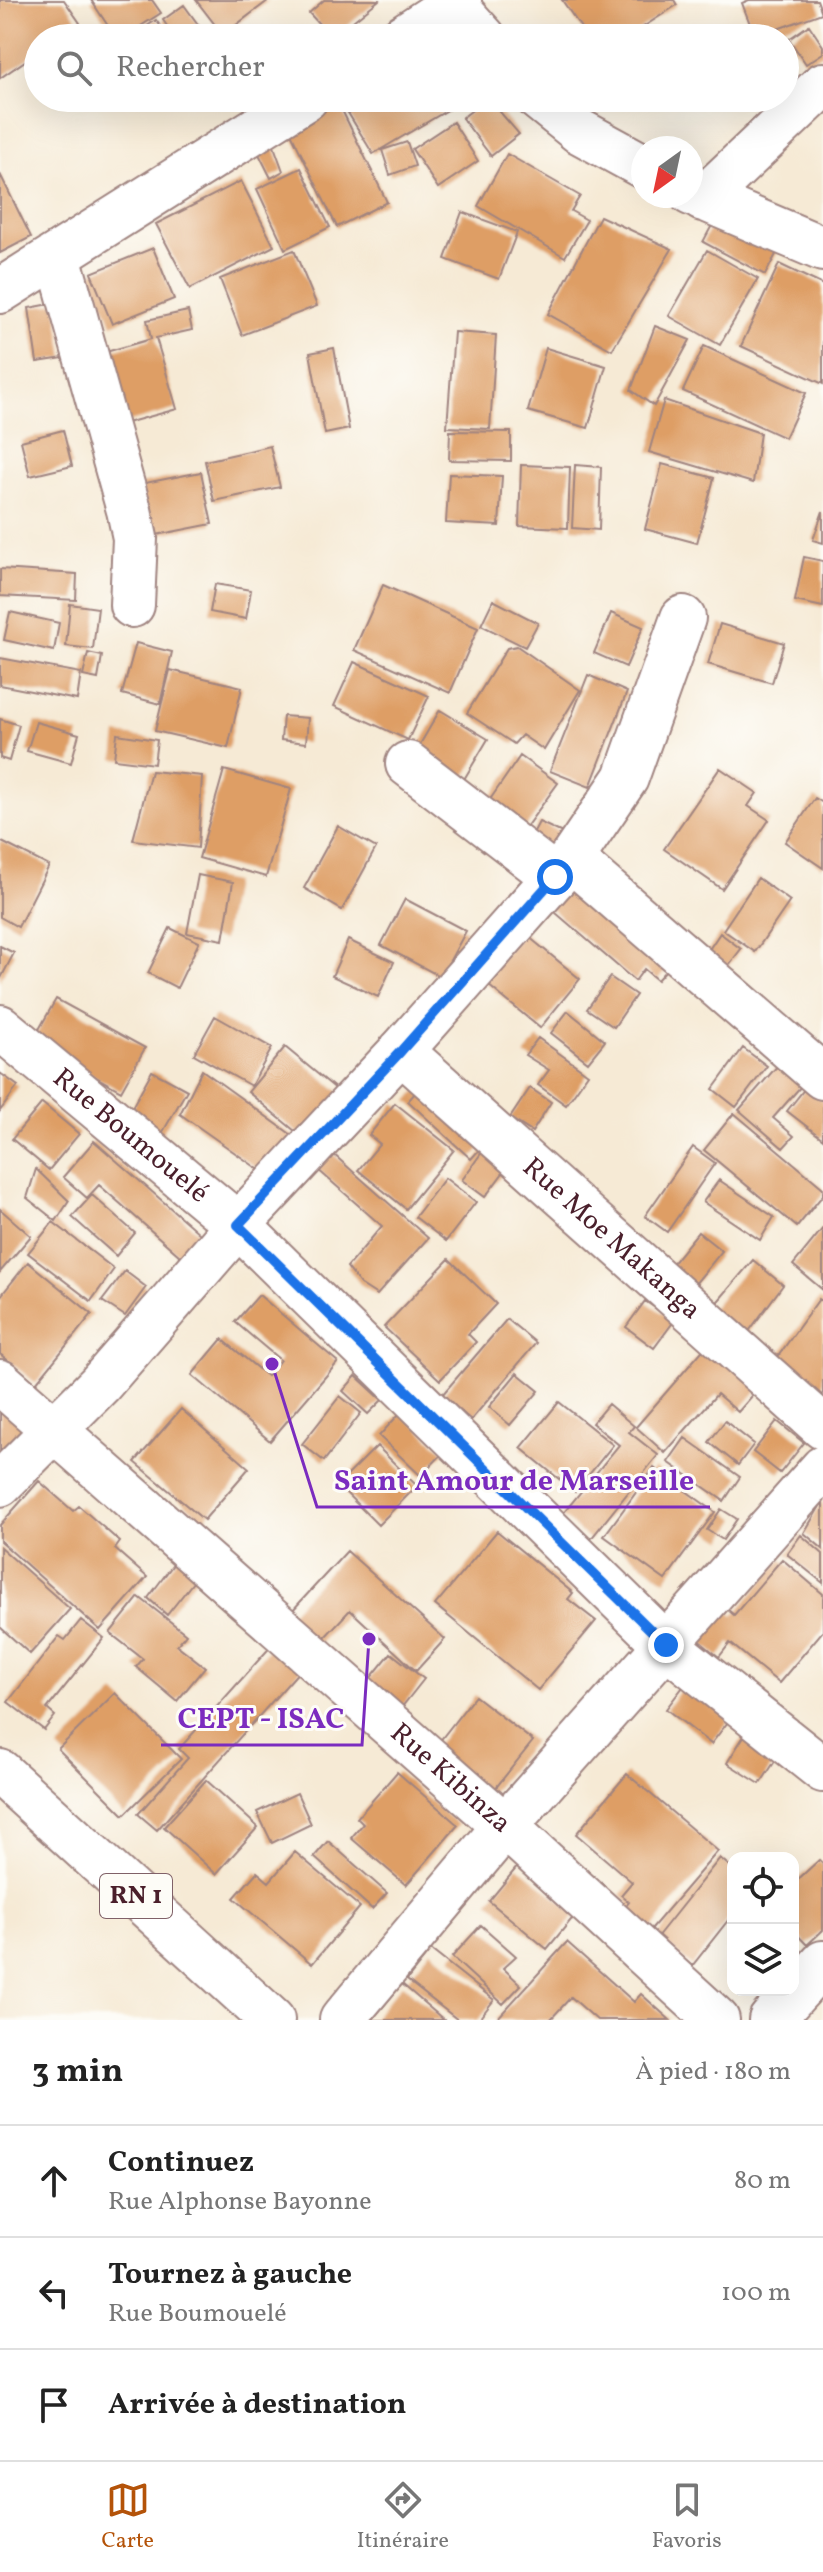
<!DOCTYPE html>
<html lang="fr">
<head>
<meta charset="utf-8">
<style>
  :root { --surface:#fff; --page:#f6f6f6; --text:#222; --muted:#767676; --line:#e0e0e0; --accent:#b45309 }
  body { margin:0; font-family:Vollkorn,serif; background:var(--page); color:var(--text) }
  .controls { position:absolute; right:24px; bottom:24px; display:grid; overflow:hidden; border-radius:16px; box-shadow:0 8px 32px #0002 }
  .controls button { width:72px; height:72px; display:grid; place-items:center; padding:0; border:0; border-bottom:2px solid var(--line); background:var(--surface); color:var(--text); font:40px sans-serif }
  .compass { position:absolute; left:631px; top:136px; width:72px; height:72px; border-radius:50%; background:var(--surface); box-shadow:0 8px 32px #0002; rotate:213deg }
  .stop { position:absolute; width:24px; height:24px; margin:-18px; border:6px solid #1a73e8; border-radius:50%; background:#fff }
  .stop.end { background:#1a73e8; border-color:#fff; box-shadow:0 2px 8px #0008 }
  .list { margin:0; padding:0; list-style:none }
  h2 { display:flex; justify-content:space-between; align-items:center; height:104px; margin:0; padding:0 32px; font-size:34px }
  h2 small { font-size:26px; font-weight:400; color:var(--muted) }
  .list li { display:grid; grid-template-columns:52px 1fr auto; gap:24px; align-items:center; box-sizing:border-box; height:112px; padding:0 32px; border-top:2px solid var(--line) }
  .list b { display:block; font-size:30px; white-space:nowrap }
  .list p { margin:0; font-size:26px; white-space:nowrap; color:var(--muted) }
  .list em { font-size:26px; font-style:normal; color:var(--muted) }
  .icon { flex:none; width:44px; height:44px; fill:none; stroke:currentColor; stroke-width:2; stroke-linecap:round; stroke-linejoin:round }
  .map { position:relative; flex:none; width:823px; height:2020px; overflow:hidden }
  .search { position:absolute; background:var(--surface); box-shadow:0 8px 32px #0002; left:24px; right:24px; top:24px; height:88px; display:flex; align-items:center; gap:20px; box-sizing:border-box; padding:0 28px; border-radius:44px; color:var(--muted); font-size:30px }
  .sheet { height:440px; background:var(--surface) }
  nav { display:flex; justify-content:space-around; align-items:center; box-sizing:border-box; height:112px; border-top:2px solid var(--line); background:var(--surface); font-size:22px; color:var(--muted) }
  nav a { display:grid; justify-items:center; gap:4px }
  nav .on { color:var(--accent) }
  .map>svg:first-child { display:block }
</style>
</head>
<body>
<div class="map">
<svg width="823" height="2020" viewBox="0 0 823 2020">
  <rect width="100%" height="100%" fill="#fdfcf7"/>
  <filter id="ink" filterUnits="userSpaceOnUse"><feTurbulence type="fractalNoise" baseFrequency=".0125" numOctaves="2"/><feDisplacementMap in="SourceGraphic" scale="16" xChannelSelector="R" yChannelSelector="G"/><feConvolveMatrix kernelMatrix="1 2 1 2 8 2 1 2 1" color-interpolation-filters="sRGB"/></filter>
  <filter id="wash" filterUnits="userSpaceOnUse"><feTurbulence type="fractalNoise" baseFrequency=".006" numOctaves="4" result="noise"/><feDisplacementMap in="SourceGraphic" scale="32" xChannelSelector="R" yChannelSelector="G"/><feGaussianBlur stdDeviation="1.8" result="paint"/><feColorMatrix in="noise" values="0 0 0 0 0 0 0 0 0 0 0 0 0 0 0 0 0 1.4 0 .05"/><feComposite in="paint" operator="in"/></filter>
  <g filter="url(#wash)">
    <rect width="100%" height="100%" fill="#f6ead5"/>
    <g id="blocks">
      <path fill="#de9e65" d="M 0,0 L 64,0 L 80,23 L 58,38 L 38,38 L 38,52 L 0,78 Z
        M 91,0 L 152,0 L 161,13 L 122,38 L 116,38 Z
        M 196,0 L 269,0 L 223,35 Z
        M 324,0 L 379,0 L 332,38 L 309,13 Z
        M 562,0 L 674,0 L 677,5 L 626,38 L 588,38 Z
        M 749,0 L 817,0 L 822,13 L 755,37 L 742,3 Z
        M 184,5 L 205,34 L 199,38 L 175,38 L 163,20 Z
        M 156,20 L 169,38 L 130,38 Z
        M 809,25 L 823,46 L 823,53 L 806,64 L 789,39 Z
        M 339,98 L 468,98 L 373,154 Z
        M 488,98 L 519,134 L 491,156 L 462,118 Z
        M 338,102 L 387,202 L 337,227 L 288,127 Z
        M 453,122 L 478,161 L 438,188 L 412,149 Z
        M 271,138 L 283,171 L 271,178 L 255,146 Z
        M 407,142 L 415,166 L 390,175 L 382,150 Z
        M 507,154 L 580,196 L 571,211 L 587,220 L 565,257 L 478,206 Z
        M 301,168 L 330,227 L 285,249 L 257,189 Z
        M 0,174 L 31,237 L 0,253 Z
        M 241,181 L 274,246 L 190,289 L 156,224 Z
        M 462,212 L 517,232 L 499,279 L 445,259 Z
        M 719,212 L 781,245 L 765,275 L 703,242 Z
        M 600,216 L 672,249 L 612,350 L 548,314 Z
        M 153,248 L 174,299 L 112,324 L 91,273 Z
        M 294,250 L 317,306 L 242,335 L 220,279 Z
        M 707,250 L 758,279 L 720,345 L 669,316 Z
        M 779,264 L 823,285 L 823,384 L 741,346 Z
        M 56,303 L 64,358 L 37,362 L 29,308 Z
        M 188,311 L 192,330 L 156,338 L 177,409 L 112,427 L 92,356 L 151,339 L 147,320 Z
        M 655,326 L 690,340 L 654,406 L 631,390 Z
        M 454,332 L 496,335 L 490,429 L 447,427 Z
        M 704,346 L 806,393 L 785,438 L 683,391 Z
        M 334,348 L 349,429 L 325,434 L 310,353 Z
        M 546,348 L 606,366 L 588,428 L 528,411 Z
        M 664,400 L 760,433 L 753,483 L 649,452 Z
        M 63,430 L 72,466 L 30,476 L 21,441 Z
        M 450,431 L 511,432 L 511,461 L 449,460 Z
        M 270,446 L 280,487 L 214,501 L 205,461 Z
        M 662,464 L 714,478 L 697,543 L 645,529 Z
        M 521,465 L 570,467 L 568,528 L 519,526 Z
        M 575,465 L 601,467 L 599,530 L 572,528 Z
        M 201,472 L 212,524 L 151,536 L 140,484 Z
        M 449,474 L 502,476 L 499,526 L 446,523 Z
        M 823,511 L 823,543 L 813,540 Z
        M 804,557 L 823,561 L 823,607 L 795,601 Z
        M 0,569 L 77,574 L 76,600 L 0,596 Z
        M 215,584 L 251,590 L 246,619 L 210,612 Z
        M 383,585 L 478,628 L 450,693 L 354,650 Z
        M 493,600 L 538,623 L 525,647 L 481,625 Z
        M 70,604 L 98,608 L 93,649 L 66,646 Z
        M 10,612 L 59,623 L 54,651 L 4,640 Z
        M 611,613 L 643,627 L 626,667 L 594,653 Z
        M 720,624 L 784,643 L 772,683 L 708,664 Z
        M 136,643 L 172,652 L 160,704 L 122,694 Z
        M 517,646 L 580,690 L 544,750 L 522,735 L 514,744 L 467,713 L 507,648 Z
        M 88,653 L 102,656 L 98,679 L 83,676 Z
        M 0,658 L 81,673 L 77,700 L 0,685 Z
        M 354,662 L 429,696 L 408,740 L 334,706 Z
        M 170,670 L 242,687 L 228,748 L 155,731 Z
        M 588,675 L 627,692 L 590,787 L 550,771 Z
        M 440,710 L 488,739 L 463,781 L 415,753 Z
        M 283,716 L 308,718 L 306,743 L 281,740 Z
        M 0,719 L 19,725 L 9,761 L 0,758 Z
        M 36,722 L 79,734 L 71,763 L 27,751 Z
        M 117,734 L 157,740 L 154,764 L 114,759 Z
        M 520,756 L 558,783 L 526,827 L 489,801 Z
        M 720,768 L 757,793 L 748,806 L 769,820 L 722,889 L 664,849 Z
        M 224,770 L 291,789 L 266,877 L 199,858 Z
        M 151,771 L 202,776 L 198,848 L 133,840 Z
        M 815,798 L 823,803 L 823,868 L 785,842 Z
        M 539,822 L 573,838 L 563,856 L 530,839 Z
        M 338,826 L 376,848 L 342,910 L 304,888 Z
        M 0,841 L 49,866 L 18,927 L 0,917 Z
        M 198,875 L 233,882 L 223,940 L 187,933 Z
        M 574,878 L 667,969 L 657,980 L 644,969 L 635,981 L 549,907 Z
        M 758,878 L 790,901 L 755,952 L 723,930 Z
        M 405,899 L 466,931 L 441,977 L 381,945 Z
        M 170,928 L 199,942 L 177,988 L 148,973 Z
        M 523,932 L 580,979 L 540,1028 L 482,980 Z
        M 720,933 L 741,949 L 728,966 L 708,951 Z
        M 348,940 L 394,962 L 378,997 L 332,976 Z
        M 0,946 L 14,953 L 0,980 Z
        M 610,977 L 636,995 L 614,1027 L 587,1009 Z
        M 56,999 L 145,1048 L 121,1091 L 32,1042 Z
        M 568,1011 L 605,1041 L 588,1062 L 551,1033 Z
        M 215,1016 L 272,1048 L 251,1086 L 194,1054 Z
        M 538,1038 L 588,1074 L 566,1105 L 538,1085 L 549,1070 L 525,1055 Z
        M 285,1047 L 348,1099 L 301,1136 L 248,1092 Z
        M 743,1048 L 767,1066 L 736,1107 L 713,1089 Z
        M 779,1064 L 802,1085 L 773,1118 L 794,1136 L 783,1148 L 739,1110 Z
        M 202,1070 L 296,1138 L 268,1176 L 180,1114 Z
        M 152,1071 L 187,1090 L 160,1137 L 126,1118 Z
        M 0,1073 L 18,1086 L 0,1111 Z
        M 424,1083 L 488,1140 L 471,1159 L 408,1101 Z
        M 806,1087 L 823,1101 L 823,1139 L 787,1111 Z
        M 530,1088 L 551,1102 L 532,1132 L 510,1118 Z
        M 42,1103 L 79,1134 L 49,1170 L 12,1139 Z
        M 395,1103 L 454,1150 L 406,1209 L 358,1170 L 380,1144 L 369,1135 Z
        M 734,1113 L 823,1188 L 823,1195 L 797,1227 L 704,1150 Z
        M 94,1141 L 207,1240 L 188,1263 L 99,1185 L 87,1198 L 63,1177 Z
        M 490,1141 L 514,1158 L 485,1197 L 462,1180 Z
        M 323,1145 L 428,1238 L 377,1295 L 360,1284 L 347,1267 L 382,1226 L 308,1161 Z
        M 693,1147 L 715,1163 L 667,1232 L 645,1216 Z
        M 36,1169 L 69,1201 L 56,1221 L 27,1198 Z
        M 445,1178 L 476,1202 L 446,1241 L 415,1217 Z
        M 719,1180 L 774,1217 L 760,1240 L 703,1202 Z
        M 92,1195 L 135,1233 L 116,1256 L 72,1217 Z
        M 0,1209 L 31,1236 L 0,1272 Z
        M 53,1222 L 114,1269 L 91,1301 L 28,1253 Z
        M 823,1228 L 823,1290 L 793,1265 Z
        M 698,1232 L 722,1251 L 686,1295 L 662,1276 Z
        M 449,1259 L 496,1304 L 468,1334 L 476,1342 L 440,1380 L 384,1327 Z
        M 753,1260 L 783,1285 L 741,1342 L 708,1313 Z
        M 28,1262 L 92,1314 L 36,1383 L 0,1354 L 0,1297 Z
        M 125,1271 L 146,1287 L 125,1316 L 102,1301 Z
        M 259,1295 L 338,1362 L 270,1441 L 192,1375 L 222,1339 L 267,1376 L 280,1360 L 235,1322 Z
        M 819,1299 L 823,1302 L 823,1397 L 774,1362 Z
        M 645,1301 L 674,1321 L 654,1348 L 626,1327 Z
        M 507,1319 L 536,1343 L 471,1420 L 442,1395 Z
        M 708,1344 L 759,1388 L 738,1412 L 717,1394 L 665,1453 L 636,1427 Z
        M 517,1373 L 539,1391 L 510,1425 L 489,1407 Z
        M 356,1376 L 382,1400 L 368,1414 L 343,1391 Z
        M 340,1396 L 361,1413 L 324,1461 L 302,1444 Z
        M 559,1402 L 613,1445 L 575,1492 L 521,1448 Z
        M 0,1403 L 29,1430 L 0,1460 Z
        M 608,1404 L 634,1426 L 629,1432 L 658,1455 L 590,1540 L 561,1516 L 619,1445 L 592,1423 Z
        M 181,1409 L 249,1468 L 204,1520 L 135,1462 Z
        M 401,1412 L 444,1452 L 421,1476 L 379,1436 Z
        M 725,1421 L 754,1444 L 738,1465 L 709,1442 Z
        M 777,1421 L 804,1443 L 780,1473 L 753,1452 Z
        M 685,1438 L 740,1477 L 724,1501 L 668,1462 Z
        M 377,1446 L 417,1486 L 378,1525 L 338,1485 Z
        M 654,1468 L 715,1512 L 665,1580 L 604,1536 Z
        M 39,1481 L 73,1511 L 79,1506 L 120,1542 L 115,1549 L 147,1577 L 100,1630 L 0,1541 L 0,1525 Z
        M 823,1501 L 823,1549 L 804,1533 Z
        M 721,1509 L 737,1519 L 723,1540 L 707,1530 Z
        M 497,1531 L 573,1593 L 568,1599 L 596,1621 L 538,1690 L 435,1605 Z
        M 801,1535 L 823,1554 L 823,1583 L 787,1554 Z
        M 0,1547 L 70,1609 L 30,1654 L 0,1627 Z
        M 184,1550 L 205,1567 L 167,1615 L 148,1598 Z
        M 347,1551 L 445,1639 L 416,1671 L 350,1610 L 311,1652 L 280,1624 Z
        M 782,1559 L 823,1594 L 823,1631 L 779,1683 L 730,1643 L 719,1657 L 692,1635 L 720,1603 L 734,1615 Z
        M 139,1597 L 186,1634 L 177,1645 L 205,1667 L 177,1701 L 136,1667 L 143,1659 L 110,1633 Z
        M 81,1620 L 104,1638 L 47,1709 L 55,1716 L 44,1730 L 8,1702 L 59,1636 L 65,1640 Z
        M 274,1643 L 302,1668 L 157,1830 L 138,1814 L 188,1758 L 179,1749 Z
        M 391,1653 L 424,1679 L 397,1713 L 364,1686 Z
        M 686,1683 L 731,1718 L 711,1744 L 666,1709 Z
        M 115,1693 L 181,1759 L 124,1815 L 58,1749 Z
        M 475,1696 L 533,1741 L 490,1795 L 432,1751 Z
        M 746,1733 L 779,1755 L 760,1784 L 727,1763 Z
        M 397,1772 L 458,1825 L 406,1885 L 351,1838 L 363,1824 L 357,1818 Z
        M 627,1774 L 718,1851 L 646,1935 L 620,1913 L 629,1902 L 621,1895 L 632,1882 L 576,1834 Z
        M 206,1780 L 258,1827 L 216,1874 L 164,1827 Z
        M 297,1793 L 311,1824 L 272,1843 L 257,1812 Z
        M 328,1841 L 387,1893 L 372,1909 L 314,1857 Z
        M 295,1852 L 360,1907 L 312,1964 L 234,1898 L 257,1872 L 269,1882 Z
        M 720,1858 L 733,1869 L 733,1914 L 692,1966 L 657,1937 Z
        M 819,1860 L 823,1864 L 823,1930 L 807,1945 L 793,1930 L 793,1884 Z
        M 518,1866 L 576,1914 L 547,1949 L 489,1901 Z
        M 481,1925 L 516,1956 L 503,1968 L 521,1985 L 503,2004 L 452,1957 Z
        M 567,1942 L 634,2002 L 641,1994 L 670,2020 L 597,2020 L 571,1997 L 550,2020 L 496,2020 Z
        M 431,1950 L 494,2000 L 478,2020 L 458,2020 L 407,1980 Z
        M 402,1984 L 444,2020 L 372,2020 Z"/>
    </g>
  </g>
  <g filter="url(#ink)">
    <use href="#blocks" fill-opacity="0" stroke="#a08480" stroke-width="2"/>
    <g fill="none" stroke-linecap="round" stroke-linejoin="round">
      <g stroke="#a08480" stroke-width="48">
        <g id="street">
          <path d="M 450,0 L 484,38"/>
          <path d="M 401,38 L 459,0"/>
          <path d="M 538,98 L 579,131 L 643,166"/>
          <path d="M 691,193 L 823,249"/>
          <path d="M 703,199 L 823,85"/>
          <path d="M 58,256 L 129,510 L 135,538 L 132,605"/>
          <path d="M 0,291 L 306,98"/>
          <path d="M 408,764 L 555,877"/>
          <path d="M 571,859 L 823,1077"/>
          <path id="s1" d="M 0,1027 L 238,1225 L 666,1645 L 823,1770"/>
          <path id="s2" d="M 401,1051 L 823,1427"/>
          <path id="s3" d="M 0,1382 L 505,1826 L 717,2020"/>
          <path d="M 0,1484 L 100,1384 L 238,1225 L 401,1051 L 571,859 L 626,778 L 683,618"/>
          <path d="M 342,2020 L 505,1826 L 823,1468"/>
          <path d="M 771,2020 L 823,1963"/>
        </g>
      </g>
      <g stroke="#a08480" stroke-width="48">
        <path id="highway" d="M 0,1772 L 272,2020"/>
      </g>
      <use href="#street" stroke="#fff" stroke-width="44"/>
      <use href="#highway" stroke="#fff" stroke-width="44"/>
    </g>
  </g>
  <g fill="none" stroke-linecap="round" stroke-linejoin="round" filter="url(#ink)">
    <path stroke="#1a73e8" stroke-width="10" d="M 555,877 L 401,1051 L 238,1225 L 666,1645"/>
  </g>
  <g text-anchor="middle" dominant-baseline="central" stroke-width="6" stroke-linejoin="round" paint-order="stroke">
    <rect fill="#fdfcf7" stroke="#806168" stroke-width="2" x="100" y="1874" width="72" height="44" rx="6"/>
    <g font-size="26" font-weight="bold" fill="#4a1f2b">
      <text x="136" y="1896">RN 1</text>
    </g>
    <g font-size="28" fill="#4a1f2b" stroke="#fdfcf7">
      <text stroke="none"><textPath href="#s1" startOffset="170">Rue Boumouelé</textPath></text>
      <text stroke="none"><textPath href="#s2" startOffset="282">Rue Moe Makanga</textPath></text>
      <text stroke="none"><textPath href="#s3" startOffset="600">Rue Kibinza</textPath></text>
    </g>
  </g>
  <path fill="none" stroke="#7b2cbf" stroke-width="3" d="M272 1364L317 1507H710M369 1639L362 1745H161"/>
  <g fill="#7b2cbf" stroke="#fdfcf7" stroke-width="3">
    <circle cx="272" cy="1364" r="8"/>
    <circle cx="369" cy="1639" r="8"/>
  </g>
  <g font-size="30" text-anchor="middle" font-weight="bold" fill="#7b2cbf" stroke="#fdfcf7" stroke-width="6" stroke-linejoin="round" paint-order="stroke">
    <text x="514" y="1490">Saint Amour de Marseille</text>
    <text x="261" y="1728">CEPT - ISAC</text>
  </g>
</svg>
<div class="controls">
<button><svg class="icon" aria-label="locate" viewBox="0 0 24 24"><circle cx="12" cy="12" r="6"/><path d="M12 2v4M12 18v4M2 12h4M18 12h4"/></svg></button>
<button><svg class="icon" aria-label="layers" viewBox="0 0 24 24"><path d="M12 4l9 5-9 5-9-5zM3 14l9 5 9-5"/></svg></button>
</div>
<svg class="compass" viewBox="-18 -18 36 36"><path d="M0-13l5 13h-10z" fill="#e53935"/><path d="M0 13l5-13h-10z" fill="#767676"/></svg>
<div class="stop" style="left:555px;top:877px"></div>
<div class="stop end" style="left:666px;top:1645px"></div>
<div class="search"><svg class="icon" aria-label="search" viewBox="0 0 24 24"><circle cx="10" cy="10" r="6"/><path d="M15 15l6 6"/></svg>Rechercher</div>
</div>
<section class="sheet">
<h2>3 min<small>À pied · 180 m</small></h2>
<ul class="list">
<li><svg class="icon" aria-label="ahead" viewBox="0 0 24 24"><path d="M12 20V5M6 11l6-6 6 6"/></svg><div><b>Continuez</b><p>Rue Alphonse Bayonne</p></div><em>80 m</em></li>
<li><svg class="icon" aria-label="left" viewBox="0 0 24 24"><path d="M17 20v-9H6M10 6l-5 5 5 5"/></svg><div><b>Tournez à gauche</b><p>Rue Boumouelé</p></div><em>100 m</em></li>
<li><svg class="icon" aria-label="arrive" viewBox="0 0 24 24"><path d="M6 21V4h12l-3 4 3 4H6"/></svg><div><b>Arrivée à destination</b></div></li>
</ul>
</section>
<nav>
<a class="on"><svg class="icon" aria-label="map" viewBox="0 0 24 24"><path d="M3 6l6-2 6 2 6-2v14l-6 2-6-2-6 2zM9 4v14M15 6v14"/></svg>Carte</a>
<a><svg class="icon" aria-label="directions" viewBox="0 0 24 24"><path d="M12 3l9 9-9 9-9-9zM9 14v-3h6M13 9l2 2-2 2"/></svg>Itinéraire</a>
<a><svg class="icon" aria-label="saved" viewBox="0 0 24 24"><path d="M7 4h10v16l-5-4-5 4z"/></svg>Favoris</a>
</nav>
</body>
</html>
